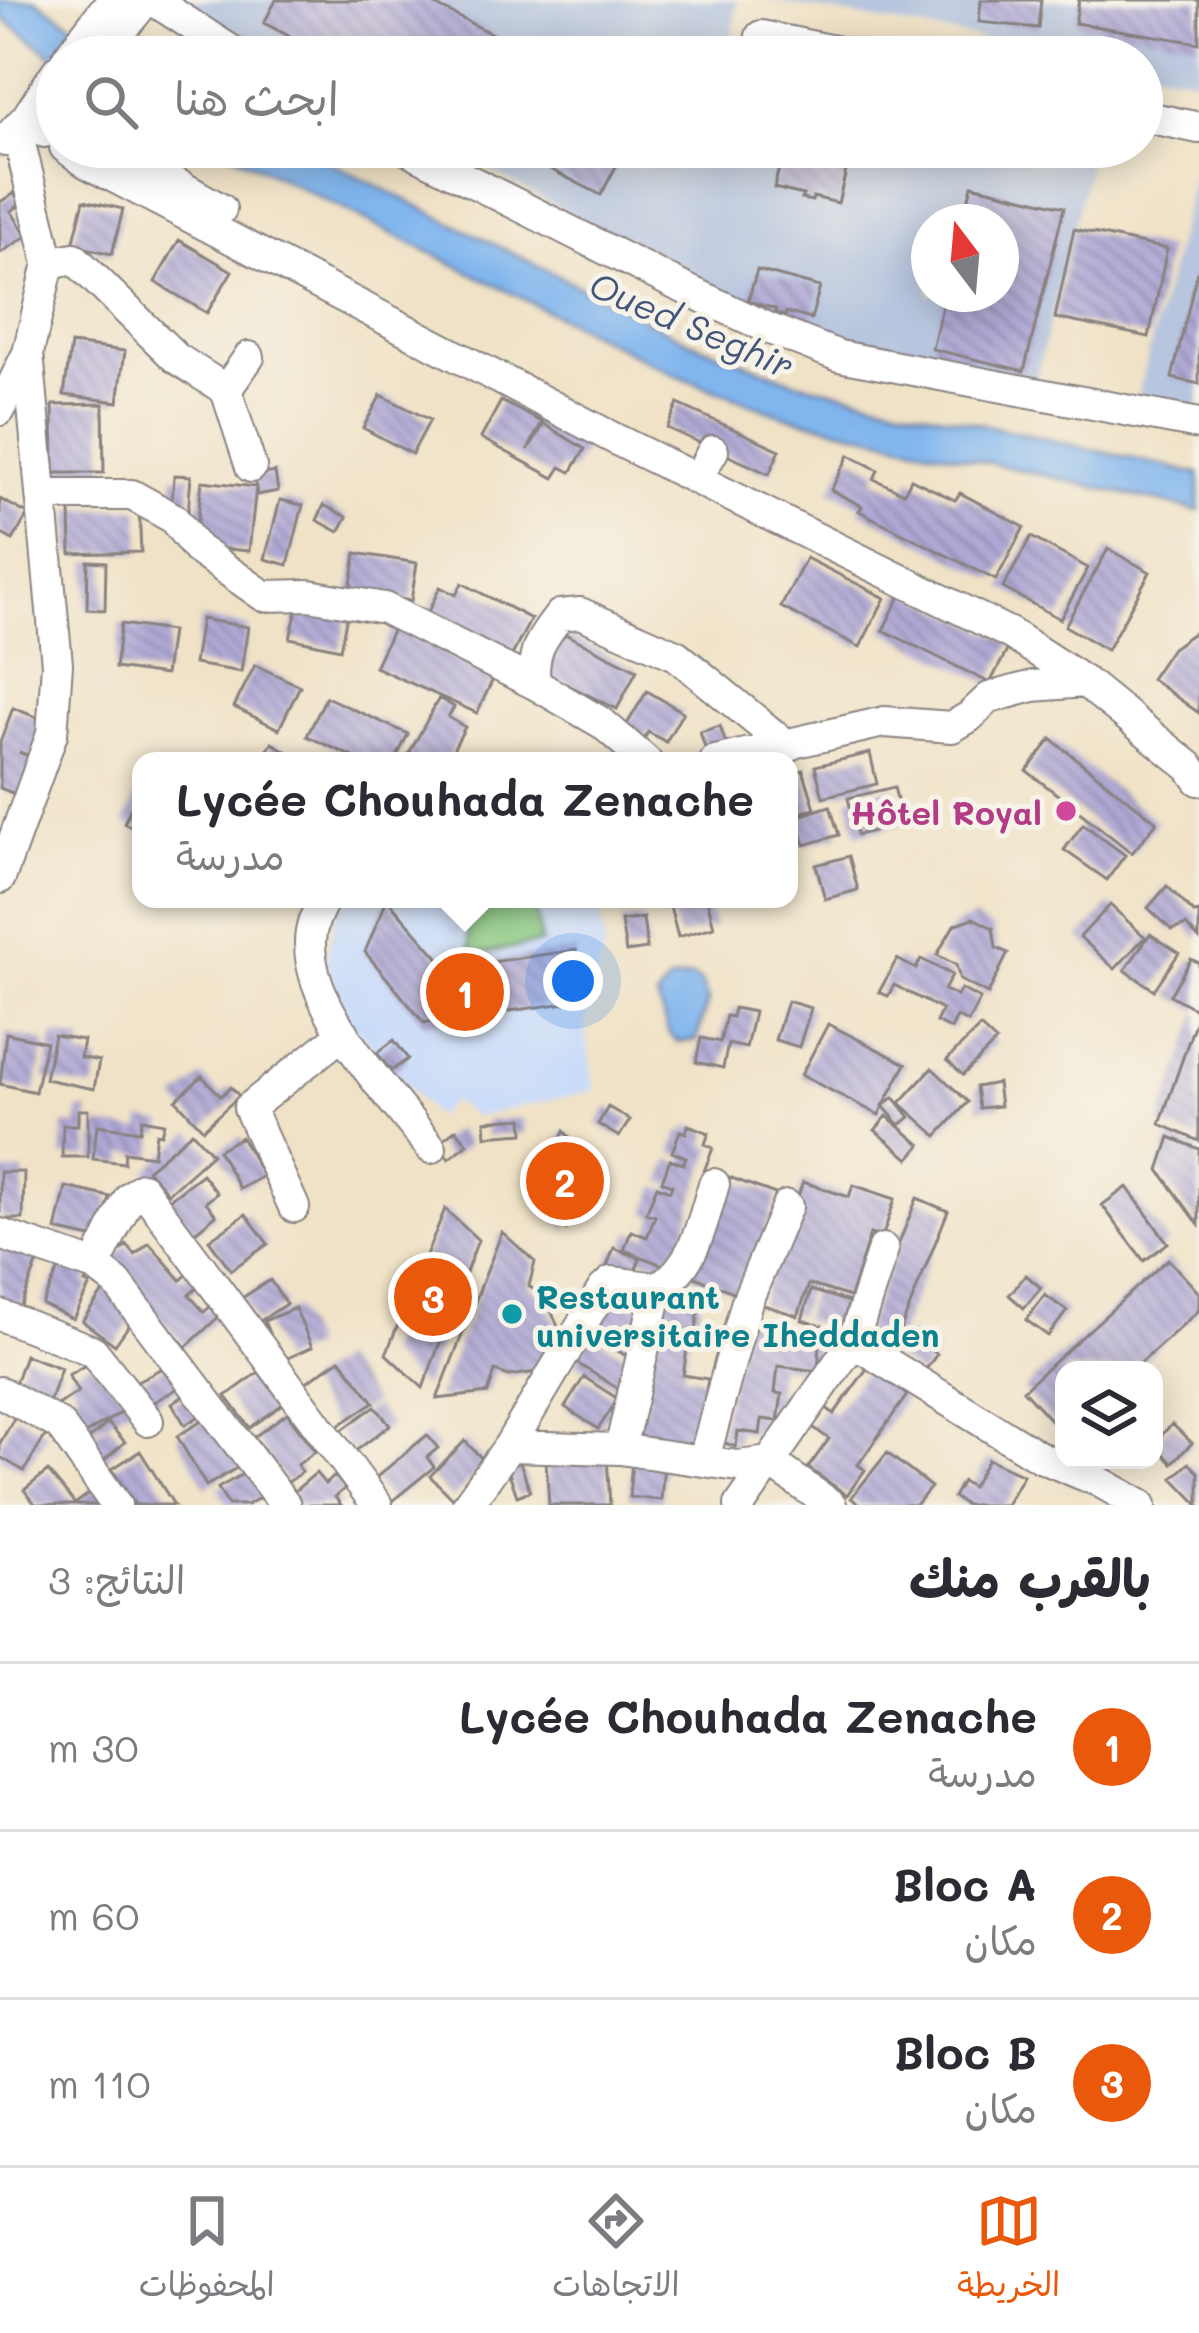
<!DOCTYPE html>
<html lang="ar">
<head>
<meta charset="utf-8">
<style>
  :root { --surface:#fff; --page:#f2f2f3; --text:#2b2b33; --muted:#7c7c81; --line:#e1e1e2; --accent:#ea580c }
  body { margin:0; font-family:Mali,"Playpen Sans Arabic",sans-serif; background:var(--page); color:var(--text); direction:rtl }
  .controls { position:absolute; right:36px; bottom:36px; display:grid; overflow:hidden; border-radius:24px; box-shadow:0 6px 30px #0003 }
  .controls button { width:108px; height:108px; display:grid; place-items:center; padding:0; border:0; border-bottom:3px solid var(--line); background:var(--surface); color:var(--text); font:60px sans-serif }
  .compass { position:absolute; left:911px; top:204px; width:108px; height:108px; border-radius:50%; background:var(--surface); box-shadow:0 6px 30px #0003; rotate:344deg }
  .you { position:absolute; left:573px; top:981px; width:42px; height:42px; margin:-30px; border:9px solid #fff; border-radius:50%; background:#1a73e8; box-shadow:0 0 0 18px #1a73e833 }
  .badge { display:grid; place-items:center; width:78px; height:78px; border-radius:50%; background:var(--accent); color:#fff; font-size:39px; font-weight:700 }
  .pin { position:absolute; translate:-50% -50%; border:6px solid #fff; box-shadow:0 3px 12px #0006 }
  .popup { position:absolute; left:132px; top:752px; width:666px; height:156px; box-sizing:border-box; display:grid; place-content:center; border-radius:24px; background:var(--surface); filter:drop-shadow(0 3px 9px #0005); font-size:39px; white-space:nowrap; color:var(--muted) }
  .popup b { font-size:45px; color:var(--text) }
  .popup::after { content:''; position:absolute; left:50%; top:100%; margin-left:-24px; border:24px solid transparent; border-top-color:var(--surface) }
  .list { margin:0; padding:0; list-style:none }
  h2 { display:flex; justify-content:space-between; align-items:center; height:156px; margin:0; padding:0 48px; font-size:51px }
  h2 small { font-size:39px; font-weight:400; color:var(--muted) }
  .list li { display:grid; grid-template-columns:78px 1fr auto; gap:36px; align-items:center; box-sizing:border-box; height:168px; padding:0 48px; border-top:3px solid var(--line) }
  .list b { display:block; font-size:45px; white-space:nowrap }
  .list p { margin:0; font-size:39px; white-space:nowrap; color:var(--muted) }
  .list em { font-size:39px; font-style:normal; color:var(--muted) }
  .icon { flex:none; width:66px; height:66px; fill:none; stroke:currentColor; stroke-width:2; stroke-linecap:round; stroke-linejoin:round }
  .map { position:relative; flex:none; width:1199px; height:1505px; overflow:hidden; direction:ltr }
  .search { position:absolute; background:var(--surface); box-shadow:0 6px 30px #0003; left:36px; right:36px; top:36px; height:132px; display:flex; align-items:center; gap:30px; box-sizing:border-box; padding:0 42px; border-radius:66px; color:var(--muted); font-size:45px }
  .sheet { height:660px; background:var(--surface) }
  nav { display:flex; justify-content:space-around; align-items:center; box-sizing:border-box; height:168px; border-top:3px solid var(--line); background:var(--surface); font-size:33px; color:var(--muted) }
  nav a { display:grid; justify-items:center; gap:6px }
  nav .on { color:var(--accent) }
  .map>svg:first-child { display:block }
</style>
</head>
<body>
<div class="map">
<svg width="1199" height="1505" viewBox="0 0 1199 1505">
  <defs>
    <pattern id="building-back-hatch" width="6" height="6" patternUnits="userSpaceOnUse" patternTransform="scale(3)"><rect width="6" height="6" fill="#b0a9d5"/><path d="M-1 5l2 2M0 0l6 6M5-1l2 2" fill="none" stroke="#8f89ae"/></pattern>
  </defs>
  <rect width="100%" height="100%" fill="#f7f3e8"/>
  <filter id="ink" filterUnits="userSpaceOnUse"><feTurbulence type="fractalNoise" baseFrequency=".00833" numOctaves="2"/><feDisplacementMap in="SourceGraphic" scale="24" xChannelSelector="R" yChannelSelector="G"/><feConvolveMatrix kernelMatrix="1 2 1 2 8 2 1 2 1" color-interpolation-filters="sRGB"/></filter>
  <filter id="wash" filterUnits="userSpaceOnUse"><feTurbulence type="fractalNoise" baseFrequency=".004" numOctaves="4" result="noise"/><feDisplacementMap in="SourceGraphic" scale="48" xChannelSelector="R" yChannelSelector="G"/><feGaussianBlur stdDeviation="2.7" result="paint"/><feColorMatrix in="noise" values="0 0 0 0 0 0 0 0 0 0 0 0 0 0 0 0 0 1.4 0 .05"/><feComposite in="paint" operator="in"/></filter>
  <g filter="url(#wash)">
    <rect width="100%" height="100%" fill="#f0e2c6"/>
    <path fill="#cadcf9" d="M 349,899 L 597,899 L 605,945 L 584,1024 L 595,1090 L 475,1117 L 451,1101 L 436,1117 L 349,1021 L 325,962 L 338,907 Z"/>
    <path fill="#b7c5de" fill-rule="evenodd" d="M 189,0 L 737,0 L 731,57 L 276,57 L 183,8 Z
      M 766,0 L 1199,0 L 1199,79 L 1142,68 L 1142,57 L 1080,57 Z
      M 446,147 L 1084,147 L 1093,149 L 1036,377 L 847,352 L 688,276 ZM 929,222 L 1001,222 L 1001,294 L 929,294 Z
      M 1194,173 L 1199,174 L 1199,409 L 1138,396 Z"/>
    <path fill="#85c67e" stroke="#54745c" stroke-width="3" d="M 463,899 L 534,899 L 541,943 L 472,955 Z"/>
    <path fill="#80b5ee" stroke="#516c94" stroke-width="3" d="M 0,0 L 36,0 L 123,57 L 57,59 L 0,16 Z
      M 219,147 L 299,147 L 691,342 L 793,381 L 1199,474 L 1199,511 L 782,415 L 676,375 Z
      M 692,977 L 701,982 L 708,1001 L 696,1040 L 678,1042 L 669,1034 L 657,998 L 669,981 Z"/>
    <g id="blocks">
      <path fill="url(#building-back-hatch)" d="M 276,0 L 425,0 L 537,57 L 330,57 L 264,23 Z
        M 981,0 L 1041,0 L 1038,28 L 979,22 Z
        M 1079,0 L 1199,0 L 1199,43 L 1075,23 Z
        M 507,147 L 626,147 L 601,195 Z
        M 782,156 L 846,171 L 838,203 L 813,197 L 812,201 L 801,199 L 803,195 L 774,188 Z
        M 972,185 L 1064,207 L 1024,371 L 932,349 L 945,294 L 1001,294 L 1001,222 L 963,222 Z
        M 14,193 L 21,204 L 11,211 L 27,236 L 0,253 L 0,202 Z
        M 84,200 L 123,209 L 112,254 L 73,245 Z
        M 1074,229 L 1167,249 L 1149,337 L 1055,318 Z
        M 179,240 L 232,271 L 207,313 L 155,282 Z
        M 757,270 L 820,287 L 811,319 L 786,312 L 785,316 L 775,313 L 776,309 L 748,301 Z
        M 1197,272 L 1199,272 L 1199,384 L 1172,378 Z
        M 71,344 L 125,351 L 118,402 L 64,395 Z
        M 381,395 L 430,420 L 412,454 L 363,428 Z
        M 501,401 L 542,422 L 528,450 L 544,424 L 585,449 L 571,472 L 561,467 L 554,478 L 481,438 Z
        M 103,404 L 104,473 L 54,473 L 53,405 Z
        M 678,404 L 780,450 L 769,474 L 667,428 Z
        M 849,455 L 878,470 L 874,479 L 904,493 L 911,479 L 955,500 L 960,493 L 1024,527 L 996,580 L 859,511 L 862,506 L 831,490 Z
        M 275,472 L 278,491 L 257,495 L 254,476 Z
        M 174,475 L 191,476 L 188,513 L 171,512 Z
        M 202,481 L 256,487 L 249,551 L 195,546 Z
        M 0,499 L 28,514 L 13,540 L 0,533 Z
        M 280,500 L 303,505 L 288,565 L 265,559 Z
        M 324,505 L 347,517 L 339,532 L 317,520 Z
        M 139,508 L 141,552 L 71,554 L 70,510 Z
        M 1031,537 L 1088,568 L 1060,619 L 1003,588 Z
        M 1108,549 L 1150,572 L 1107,650 L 1065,626 Z
        M 356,553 L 417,563 L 411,601 L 350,591 Z
        M 806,558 L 885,598 L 860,647 L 781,607 Z
        M 88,561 L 106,562 L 105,610 L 87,609 Z
        M 462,583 L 531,619 L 510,659 L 426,616 L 440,587 L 456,595 Z
        M 903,590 L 1011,643 L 990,683 L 883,630 Z
        M 298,606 L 347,616 L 340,649 L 290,638 Z
        M 201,619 L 248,627 L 241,672 L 194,664 Z
        M 121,624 L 171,631 L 165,675 L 115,668 Z
        M 393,628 L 495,675 L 477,713 L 375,667 Z
        M 1199,629 L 1199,713 L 1151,679 L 1172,648 Z
        M 559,631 L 637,670 L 617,709 L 539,671 Z
        M 255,665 L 300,686 L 279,729 L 234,707 Z
        M 647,691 L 683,712 L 666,742 L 648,732 L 643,741 L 624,729 Z
        M 326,697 L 408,734 L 395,761 L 362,761 L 307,736 Z
        M 439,698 L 454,707 L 448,717 L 465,727 L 447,761 L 405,761 Z
        M 13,708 L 52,723 L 39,759 L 19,752 L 40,761 L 24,798 L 0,788 L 0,742 Z
        M 720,726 L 726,744 L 706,751 L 700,732 Z
        M 1051,739 L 1157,822 L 1132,853 L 1027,771 Z
        M 272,743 L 302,761 L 260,761 Z
        M 870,753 L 877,784 L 823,797 L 815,766 Z
        M 803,770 L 815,808 L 789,816 L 789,774 Z
        M 141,787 L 141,831 L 124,823 Z
        M 894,787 L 903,824 L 857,835 L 848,798 Z
        M 830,806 L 839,835 L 805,845 L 796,817 Z
        M 1083,824 L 1125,855 L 1107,880 L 1064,850 Z
        M 849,856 L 858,890 L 825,899 L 816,865 Z
        M 1167,886 L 1194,913 L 1199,912 L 1199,939 L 1186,925 L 1172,930 L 1148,908 Z
        M 387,899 L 443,963 L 456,967 L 576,950 L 567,1003 L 424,1023 L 365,952 Z
        M 668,899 L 707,899 L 714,927 L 678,937 Z
        M 1110,905 L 1145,937 L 1115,969 L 1080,937 Z
        M 643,918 L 647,949 L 626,952 L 621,921 Z
        M 973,918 L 993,928 L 996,948 L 1008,953 L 988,994 L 960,980 L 956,965 L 937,955 L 954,925 Z
        M 1150,934 L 1179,953 L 1154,990 L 1125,970 Z
        M 897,959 L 916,969 L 921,959 L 952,975 L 944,990 L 957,996 L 961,989 L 980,999 L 968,1022 L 957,1017 L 951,1029 L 936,1022 L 942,1010 L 894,985 L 888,996 L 879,992 Z
        M 1191,959 L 1199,963 L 1199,1011 L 1170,995 Z
        M 787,1001 L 811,1008 L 799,1047 L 775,1040 Z
        M 734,1008 L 754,1012 L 746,1048 L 728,1044 L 723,1068 L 696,1062 L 701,1038 L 720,1042 L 726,1016 L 732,1017 Z
        M 1199,1011 L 1199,1141 L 1160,1124 Z
        M 828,1024 L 906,1064 L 883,1106 L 894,1097 L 910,1117 L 900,1125 L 883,1106 L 879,1115 L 801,1075 Z
        M 980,1027 L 996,1042 L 963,1075 L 947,1060 Z
        M 6,1033 L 46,1042 L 35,1092 L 0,1084 Z
        M 54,1035 L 83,1040 L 80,1057 L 99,1061 L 94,1089 L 45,1079 Z
        M 394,1040 L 408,1059 L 391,1071 L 377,1053 Z
        M 932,1068 L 968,1102 L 937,1136 L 900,1103 Z
        M 202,1076 L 221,1096 L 231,1087 L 239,1096 L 203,1129 L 176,1100 Z
        M 997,1083 L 1000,1106 L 979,1108 L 976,1087 Z
        M 608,1107 L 630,1120 L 619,1137 L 598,1124 Z
        M 78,1110 L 88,1110 L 88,1157 L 62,1157 L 63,1125 L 78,1125 Z
        M 887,1116 L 921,1145 L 909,1159 L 875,1130 Z
        M 523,1118 L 524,1133 L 486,1136 L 485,1121 Z
        M 142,1119 L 164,1123 L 161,1134 L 156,1133 L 153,1156 L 125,1152 L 124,1163 L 93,1159 L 97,1125 L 140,1131 Z
        M 688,1125 L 709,1133 L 705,1144 L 713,1148 L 697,1189 L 675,1270 L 624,1250 L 631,1231 L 647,1237 L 655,1216 L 646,1213 L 657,1186 L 670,1191 L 672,1185 L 662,1181 L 670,1159 L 683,1164 L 686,1157 L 672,1152 L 680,1131 L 686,1133 Z
        M 456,1129 L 468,1144 L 449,1159 L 437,1144 Z
        M 564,1131 L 593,1163 L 566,1229 L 539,1200 Z
        M 192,1132 L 212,1154 L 168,1193 L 147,1170 Z
        M 241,1137 L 263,1176 L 240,1189 L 218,1150 Z
        M 1170,1137 L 1199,1149 L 1199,1225 L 1159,1170 Z
        M 0,1172 L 24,1172 L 23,1219 L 0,1219 Z
        M 202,1174 L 217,1193 L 206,1202 L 216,1215 L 189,1237 L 163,1204 Z
        M 726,1176 L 778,1195 L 741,1295 L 689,1275 Z
        M 803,1182 L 849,1197 L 853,1185 L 895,1199 L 882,1238 L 870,1234 L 850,1297 L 809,1284 L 798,1316 L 760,1304 Z
        M 66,1187 L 110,1197 L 100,1240 L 56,1230 Z
        M 1127,1187 L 1168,1243 L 1144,1261 L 1102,1205 Z
        M 917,1198 L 948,1211 L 893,1348 L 862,1336 Z
        M 445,1209 L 478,1240 L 423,1388 L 386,1354 Z
        M 246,1214 L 268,1244 L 231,1270 L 209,1240 Z
        M 502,1232 L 535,1262 L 529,1286 L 546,1300 L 559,1328 L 556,1345 L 537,1372 L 509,1376 L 495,1371 L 488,1393 L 437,1399 Z
        M 0,1239 L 41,1254 L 18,1313 L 0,1307 Z
        M 149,1243 L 181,1280 L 193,1269 L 205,1281 L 189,1295 L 204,1312 L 218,1300 L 227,1309 L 186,1347 L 109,1261 L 127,1245 L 135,1255 Z
        M 614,1248 L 640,1258 L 633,1277 L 607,1266 Z
        M 64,1259 L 90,1272 L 85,1283 L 90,1285 L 73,1319 L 42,1304 Z
        M 1168,1259 L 1199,1293 L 1199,1310 L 1133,1370 L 1064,1370 L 1064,1435 L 1023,1390 Z
        M 1026,1275 L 1041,1288 L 1024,1308 L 1009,1295 Z
        M 270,1280 L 286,1304 L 257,1323 L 242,1298 Z
        M 106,1288 L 134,1318 L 115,1345 L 82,1321 Z
        M 615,1289 L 652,1305 L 634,1348 L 597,1333 Z
        M 663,1290 L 701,1296 L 696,1330 L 690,1330 L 683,1375 L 708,1379 L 696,1452 L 633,1442 L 638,1409 L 645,1411 Z
        M 811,1290 L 849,1302 L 840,1331 L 802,1320 Z
        M 1045,1295 L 1067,1311 L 1048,1336 L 1026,1320 Z
        M 295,1308 L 312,1347 L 281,1361 L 264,1321 Z
        M 747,1314 L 820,1342 L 818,1371 L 778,1366 L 775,1393 L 782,1394 L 778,1421 L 762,1419 L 760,1434 L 738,1431 L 736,1447 L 717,1440 Z
        M 909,1334 L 937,1354 L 921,1376 L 893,1357 Z
        M 592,1335 L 636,1362 L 619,1389 L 575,1362 Z
        M 25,1355 L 61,1368 L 47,1408 L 11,1395 Z
        M 96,1359 L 132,1406 L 77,1439 L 57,1405 L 78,1392 L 68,1375 Z
        M 340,1359 L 374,1402 L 335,1428 L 305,1383 Z
        M 172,1363 L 184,1385 L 150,1404 L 137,1381 Z
        M 868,1367 L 907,1395 L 858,1465 L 865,1470 L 847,1495 L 808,1468 L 829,1439 L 810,1425 L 824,1406 L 834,1414 Z
        M 259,1372 L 283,1404 L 250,1428 L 226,1396 Z
        M 584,1377 L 618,1399 L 598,1429 L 565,1407 Z
        M 191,1391 L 204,1413 L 185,1425 L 172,1403 Z
        M 375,1406 L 390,1425 L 353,1453 L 338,1433 Z
        M 287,1413 L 315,1452 L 297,1465 L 302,1472 L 287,1483 L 254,1437 Z
        M 16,1415 L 47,1433 L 24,1471 L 0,1457 L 0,1443 Z
        M 212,1415 L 242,1465 L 206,1486 L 177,1436 Z
        M 108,1423 L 125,1442 L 101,1463 L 84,1443 Z
        M 1172,1424 L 1192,1443 L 1172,1463 L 1154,1443 Z
        M 427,1435 L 438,1448 L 427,1457 L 434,1467 L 391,1502 L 373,1480 Z
        M 465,1441 L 487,1464 L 452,1498 L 430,1476 Z
        M 140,1451 L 174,1505 L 135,1505 L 112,1469 Z
        M 887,1453 L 931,1487 L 916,1505 L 860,1505 L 851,1498 Z
        M 607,1457 L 610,1505 L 549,1505 L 546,1461 Z
        M 988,1459 L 1023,1475 L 1006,1505 L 966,1505 L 953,1497 L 962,1481 L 972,1487 Z
        M 632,1461 L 664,1463 L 661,1500 L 629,1497 Z
        M 520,1462 L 530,1491 L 517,1496 L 507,1467 Z
        M 1189,1463 L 1199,1473 L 1199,1505 L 1173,1478 Z
        M 250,1470 L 264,1495 L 247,1505 L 228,1505 L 218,1488 Z
        M 48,1471 L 75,1504 L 98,1487 L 113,1505 L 36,1505 L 24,1490 Z
        M 316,1473 L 325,1484 L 335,1476 L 345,1488 L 335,1497 L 341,1505 L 300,1505 L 291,1494 Z"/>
    </g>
  </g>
  <g filter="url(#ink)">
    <use href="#blocks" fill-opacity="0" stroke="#898280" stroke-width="3"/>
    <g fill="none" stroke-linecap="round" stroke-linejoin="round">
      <g stroke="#898280" stroke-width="34">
        <path id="minor" d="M 153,0 L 241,57
          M 761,36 L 863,57
          M 68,57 L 112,0
          M 100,57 L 146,0
          M 1142,116 L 1199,128
          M 44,132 L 57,114
          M 5,141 L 27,117 L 57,71
          M 65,147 L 87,163 L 619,441 L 1011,634 L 1085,682 L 1190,767 L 1199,780
          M 112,147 L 221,209
          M 403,147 L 677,285 L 770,329 L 839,356 L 1199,424
          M 49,263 L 74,258 L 176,358 L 226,390 L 251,467
          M 226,390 L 249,357
          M 0,410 L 26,357
          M 706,463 L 713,451
          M 41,495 L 132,495 L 173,518 L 197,549 L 264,596 L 309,595 L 384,608 L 535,684
          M 646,761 L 602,723 L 535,684 C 531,653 541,639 560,615 L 580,613 L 676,655 L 788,747
          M 715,761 L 884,722 L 952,727 L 969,717 L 989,698 L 1033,686 L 1085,682
          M 0,878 L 52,734 L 57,664 L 28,353 L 49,263 L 17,131
          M 324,899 C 317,913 310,926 310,943 C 309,1013 391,1095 431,1148
          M 294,1207 L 249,1108 L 344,1033
          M 0,1234 L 95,1266 L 117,1283 L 285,1505
          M 95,1266 L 129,1198 L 142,1188 L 377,1505
          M 0,1315 L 93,1351 L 148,1421
          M 853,1342 L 883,1249
          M 0,1392 L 60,1425 L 116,1505
          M 509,1446 L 603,1289 L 611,1282 L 658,1288
          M 620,1449 L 658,1288 C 695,1266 702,1223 714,1184
          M 704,1459 L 747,1301 L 787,1206
          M 467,1505 L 509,1446 L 620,1449 L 738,1466 L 770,1462 L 831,1505
          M 740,1505 L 853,1342 L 1040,1457 L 1098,1481 L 1141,1505"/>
      </g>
      <use href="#minor" stroke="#fff" stroke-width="30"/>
    </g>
  </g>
  <circle fill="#d1479c" stroke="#f7f3e8" stroke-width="4.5" cx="1066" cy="811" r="12"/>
  <circle fill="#0f9aa8" stroke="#f7f3e8" stroke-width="4.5" cx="512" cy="1314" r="12"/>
  <g text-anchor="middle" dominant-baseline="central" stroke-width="10" stroke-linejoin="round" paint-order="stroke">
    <g font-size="33" font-weight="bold" fill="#b23c85" stroke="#f7f3e8" text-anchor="end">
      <text x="1042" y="811">Hôtel Royal</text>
    </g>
    <g font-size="33" font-weight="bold" fill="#0d838f" stroke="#f7f3e8" text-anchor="start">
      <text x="536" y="1295">Restaurant<tspan x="536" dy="38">universitaire Iheddaden</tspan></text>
    </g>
    <g font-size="36" font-style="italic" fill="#43557a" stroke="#f7f3e8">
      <text transform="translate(692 324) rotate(23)">Oued Seghir</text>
    </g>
  </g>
</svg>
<div class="controls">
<button><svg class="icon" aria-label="layers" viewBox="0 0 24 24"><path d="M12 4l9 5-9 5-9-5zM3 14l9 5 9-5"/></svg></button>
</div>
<svg class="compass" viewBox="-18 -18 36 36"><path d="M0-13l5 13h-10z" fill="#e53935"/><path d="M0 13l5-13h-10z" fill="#7c7c81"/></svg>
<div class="you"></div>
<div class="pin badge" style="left:465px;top:992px">1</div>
<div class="popup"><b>Lycée Chouhada Zenache</b>مدرسة</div>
<div class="pin badge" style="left:565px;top:1181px">2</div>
<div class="pin badge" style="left:433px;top:1297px">3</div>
<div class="search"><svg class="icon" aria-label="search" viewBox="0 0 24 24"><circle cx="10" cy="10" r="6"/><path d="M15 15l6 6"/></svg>ابحث هنا</div>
</div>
<section class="sheet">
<h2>بالقرب منك<small>النتائج: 3</small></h2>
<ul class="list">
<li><span class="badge">1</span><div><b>Lycée Chouhada Zenache</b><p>مدرسة</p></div><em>30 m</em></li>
<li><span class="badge">2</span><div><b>Bloc A</b><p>مكان</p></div><em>60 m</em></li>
<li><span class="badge">3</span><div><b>Bloc B</b><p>مكان</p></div><em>110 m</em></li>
</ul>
</section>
<nav>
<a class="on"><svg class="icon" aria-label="map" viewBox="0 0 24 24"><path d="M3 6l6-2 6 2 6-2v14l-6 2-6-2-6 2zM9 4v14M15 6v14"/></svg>الخريطة</a>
<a><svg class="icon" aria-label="directions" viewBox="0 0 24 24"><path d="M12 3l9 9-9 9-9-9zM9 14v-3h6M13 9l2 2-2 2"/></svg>الاتجاهات</a>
<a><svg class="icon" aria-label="saved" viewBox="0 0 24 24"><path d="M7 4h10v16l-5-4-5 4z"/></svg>المحفوظات</a>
</nav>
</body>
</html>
